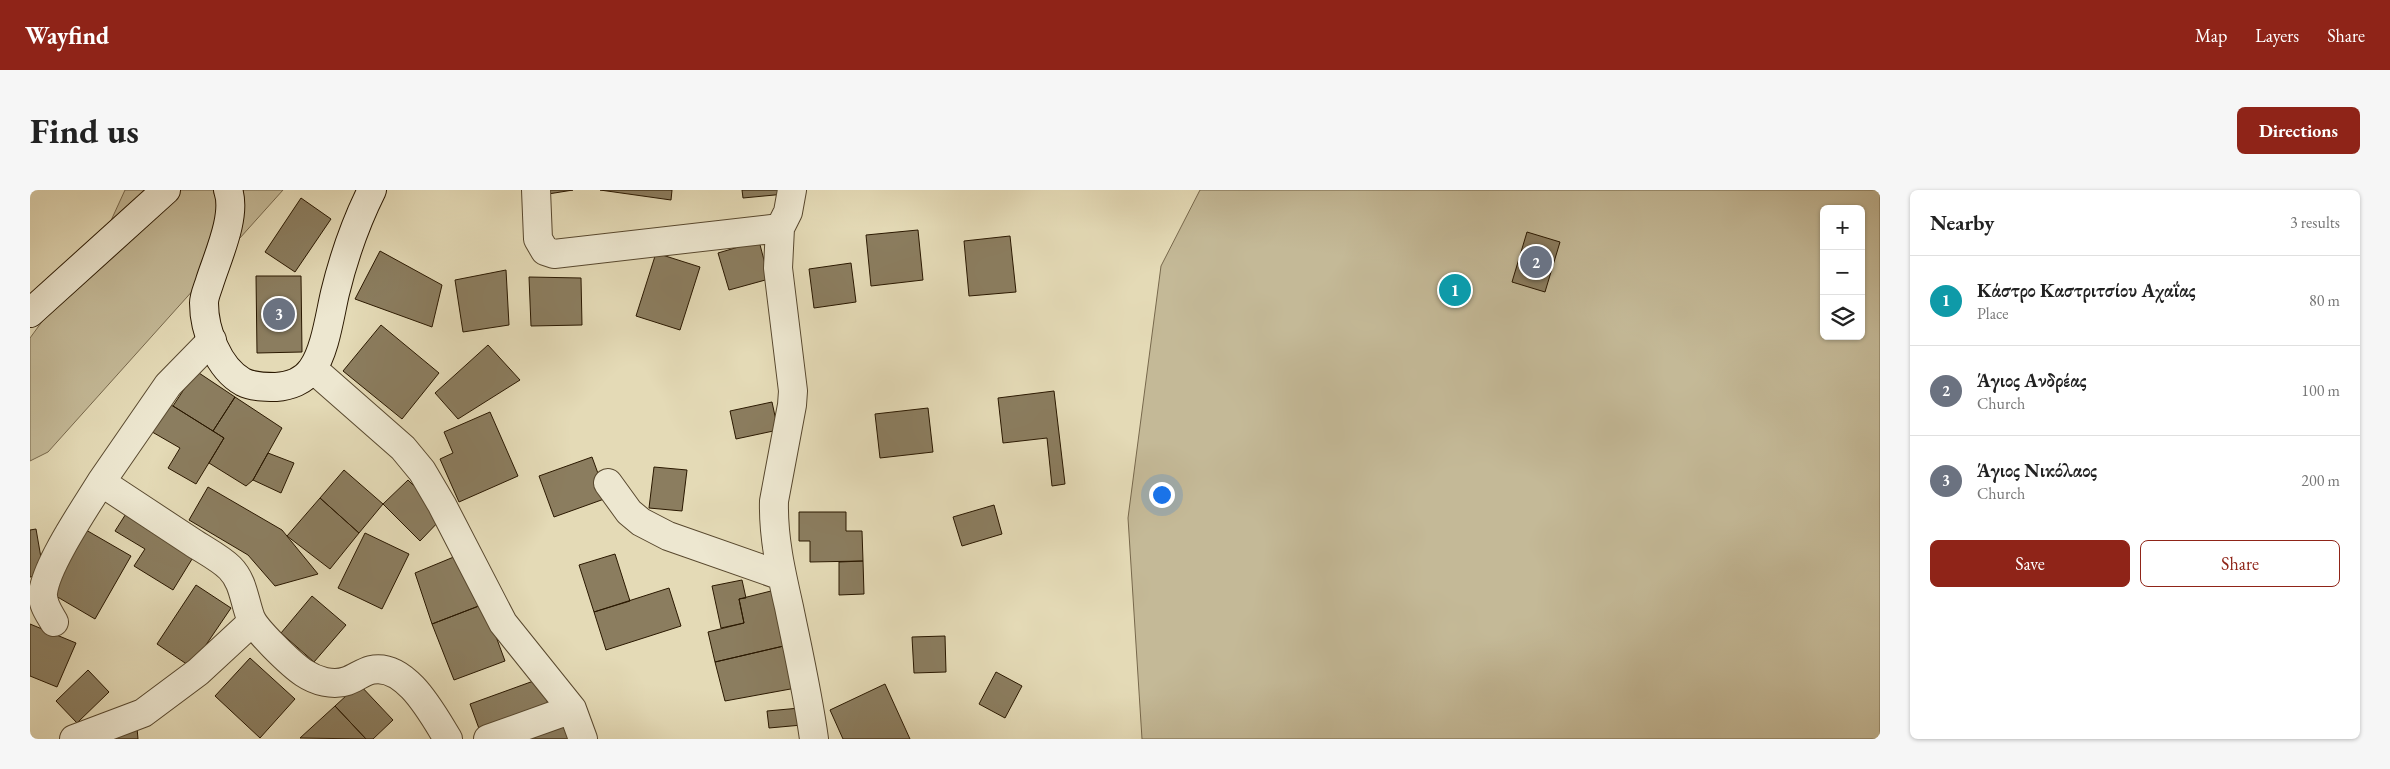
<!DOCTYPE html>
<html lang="en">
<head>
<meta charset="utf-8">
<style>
  :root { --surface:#fff; --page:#f6f6f6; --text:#222; --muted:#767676; --line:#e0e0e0; --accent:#8f2418 }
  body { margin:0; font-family:"EB Garamond",serif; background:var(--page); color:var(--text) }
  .controls { position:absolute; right:15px; top:15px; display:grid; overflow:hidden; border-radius:8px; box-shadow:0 1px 4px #0004 }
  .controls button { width:45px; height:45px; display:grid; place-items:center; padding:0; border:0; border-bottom:1px solid var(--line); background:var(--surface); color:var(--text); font:25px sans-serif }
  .you { position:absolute; left:1131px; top:304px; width:18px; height:18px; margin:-12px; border:4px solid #fff; border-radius:50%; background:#1a73e8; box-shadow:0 0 0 8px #1a73e833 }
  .badge { display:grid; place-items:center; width:32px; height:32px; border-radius:50%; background:var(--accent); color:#fff; font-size:16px; font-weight:700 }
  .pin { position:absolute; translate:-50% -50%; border:2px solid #fff; box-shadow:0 1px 5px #0006 }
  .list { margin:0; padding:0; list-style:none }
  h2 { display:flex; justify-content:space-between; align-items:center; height:65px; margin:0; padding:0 20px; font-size:21px }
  h2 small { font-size:16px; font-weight:400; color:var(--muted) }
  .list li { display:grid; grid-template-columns:32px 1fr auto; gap:15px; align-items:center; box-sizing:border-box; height:90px; padding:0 20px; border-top:1px solid var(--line) }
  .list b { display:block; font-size:19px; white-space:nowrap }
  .list p { margin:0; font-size:16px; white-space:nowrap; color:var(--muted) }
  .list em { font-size:16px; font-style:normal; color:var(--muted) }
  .actions { display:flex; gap:10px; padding:15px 20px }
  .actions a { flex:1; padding:11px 0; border:1px solid var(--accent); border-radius:8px; text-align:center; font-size:18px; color:var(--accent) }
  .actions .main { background:var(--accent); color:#fff }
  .icon { flex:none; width:28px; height:28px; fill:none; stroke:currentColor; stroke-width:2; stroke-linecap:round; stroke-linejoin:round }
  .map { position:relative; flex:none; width:1850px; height:549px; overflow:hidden; border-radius:8px }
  header { display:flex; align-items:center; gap:30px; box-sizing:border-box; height:70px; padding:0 25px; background:var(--accent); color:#fff }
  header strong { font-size:24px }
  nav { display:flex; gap:28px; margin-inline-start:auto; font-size:18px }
  .intro { display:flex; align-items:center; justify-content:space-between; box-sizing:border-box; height:120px; padding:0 30px }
  h1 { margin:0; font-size:35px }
  .button { padding:12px 22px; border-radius:8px; background:var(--accent); color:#fff; font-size:18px; font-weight:700 }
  main { display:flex; gap:30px; padding:0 30px }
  aside { flex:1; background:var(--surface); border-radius:8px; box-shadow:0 1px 4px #0004 }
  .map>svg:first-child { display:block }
</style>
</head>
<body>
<header>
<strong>Wayfind</strong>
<nav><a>Map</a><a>Layers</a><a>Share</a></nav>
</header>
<div class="intro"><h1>Find us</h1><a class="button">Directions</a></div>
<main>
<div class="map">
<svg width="1850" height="549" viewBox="0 0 1850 549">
  <rect width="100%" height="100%" fill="#e4dab6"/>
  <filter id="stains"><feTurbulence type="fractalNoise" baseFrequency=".004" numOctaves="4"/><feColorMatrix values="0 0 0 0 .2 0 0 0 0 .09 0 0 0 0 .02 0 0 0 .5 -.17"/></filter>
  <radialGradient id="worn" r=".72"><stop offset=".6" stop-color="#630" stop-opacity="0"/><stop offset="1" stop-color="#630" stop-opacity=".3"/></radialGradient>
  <path fill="#c4b997" stroke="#77684c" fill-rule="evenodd" d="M 95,0 L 253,0 L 18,262 L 0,271 L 0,148 L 73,48 Z
    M 1170,0 L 1850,0 L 1850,549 L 1112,549 L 1098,328 L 1131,76 ZM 1794,19 L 1831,19 L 1831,146 L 1794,146 Z"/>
  <path fill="#8b7d5f" stroke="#2a1800" d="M 511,0 L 543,0 L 512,5 Z
    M 570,0 L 642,0 L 641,10 Z
    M 712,0 L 755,0 L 755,4 L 713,8 Z
    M 271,8 L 301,29 L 265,82 L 235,62 Z
    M 888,40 L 893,90 L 841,96 L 836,45 Z
    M 1497,42 L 1530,52 L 1515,102 L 1482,92 Z
    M 980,46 L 986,102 L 939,106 L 934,51 Z
    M 729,51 L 739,89 L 699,100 L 688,63 Z
    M 350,61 L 412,95 L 402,137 L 325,109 Z
    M 626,63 L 670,77 L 650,140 L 606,126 Z
    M 821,73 L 826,112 L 784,118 L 779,79 Z
    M 476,80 L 479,135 L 433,142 L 425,90 Z
    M 226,86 L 271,86 L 272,162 L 227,163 Z
    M 499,87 L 551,88 L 552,135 L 501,136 Z
    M 351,135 L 409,183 L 372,229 L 313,181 Z
    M 458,155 L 490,190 L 428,229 L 405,203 Z
    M 166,181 L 205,207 L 183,241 L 143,216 Z
    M 1024,201 L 1035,294 L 1022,296 L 1017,248 L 973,253 L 968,208 Z
    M 205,207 L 252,238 L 223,290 L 216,296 L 179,273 L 194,248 L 183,241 Z
    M 742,212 L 748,240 L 706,249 L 700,221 Z
    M 133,213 L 143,216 L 194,248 L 166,294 L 138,278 L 150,258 L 117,239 Z
    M 898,218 L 903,262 L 850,268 L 845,224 Z
    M 460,222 L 488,286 L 429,312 L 410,269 L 423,263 L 414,242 Z
    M 238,263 L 264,273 L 251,303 L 223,290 Z
    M 562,267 L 577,308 L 524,327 L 509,286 Z
    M 624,277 L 657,280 L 652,321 L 619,318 Z
    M 314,280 L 353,314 L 329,343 L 290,308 Z
    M 378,290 L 414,326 L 390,351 L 353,314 Z
    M 178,297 L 252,340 L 288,384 L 245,396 L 218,365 L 159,330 Z
    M 290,308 L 329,343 L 300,379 L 257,346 Z
    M 964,315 L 972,344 L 932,356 L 923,327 Z
    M 99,319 L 167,361 L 143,400 L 104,376 L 115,359 L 85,341 Z
    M 769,322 L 816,322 L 816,341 L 832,341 L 833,371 L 780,372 L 780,351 L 769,351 Z
    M 6,339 L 14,385 L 0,387 L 0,340 Z
    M 56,340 L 101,366 L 65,429 L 19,402 Z
    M 335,343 L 379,364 L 352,419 L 308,398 Z
    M 431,364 L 454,414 L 402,434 L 385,383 Z
    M 585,364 L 600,411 L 564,422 L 549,375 Z
    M 833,371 L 834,404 L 809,405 L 809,372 Z
    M 712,390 L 716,408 L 709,409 L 714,433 L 691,438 L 682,396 Z
    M 166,395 L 201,418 L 161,477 L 127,454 Z
    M 639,398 L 651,436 L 576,460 L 564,422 Z
    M 745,400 L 758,455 L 685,472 L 678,442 L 714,433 L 709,409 Z
    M 282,406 L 316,435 L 284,472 L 251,443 Z
    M 454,414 L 475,471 L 424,490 L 402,434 Z
    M 0,434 L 46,453 L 27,497 L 0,486 Z
    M 915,446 L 916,482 L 884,483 L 882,447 Z
    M 758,455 L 766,498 L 695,511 L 685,472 Z
    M 220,468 L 265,509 L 230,548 L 185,506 Z
    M 58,480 L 79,502 L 47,533 L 26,511 Z
    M 966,482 L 992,496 L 975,528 L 949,514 Z
    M 509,489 L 520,519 L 451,544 L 440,514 Z
    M 329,494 L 363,530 L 343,549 L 336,549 L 305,516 Z
    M 855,494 L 880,549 L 813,549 L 800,520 Z
    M 305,516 L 336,549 L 270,548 Z
    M 770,518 L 772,535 L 739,538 L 737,521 Z
    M 541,530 L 547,549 L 485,549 Z
    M 107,538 L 108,549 L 58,549 Z"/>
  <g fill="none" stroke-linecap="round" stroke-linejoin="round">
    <g stroke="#58482e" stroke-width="30">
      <path id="street" d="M 506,0 L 508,49 L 515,61 L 524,64 L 750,38
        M 762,0 L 758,22 L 750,38 L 748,78 L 763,201 L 762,215 L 744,311 C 743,347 751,382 759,417 C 768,461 778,505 784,549
        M 182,150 L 138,195 L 71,292 C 101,312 132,332 162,352 C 174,360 190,368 200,378 C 213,391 214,409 220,426 C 224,439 262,475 274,483 C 286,491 303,496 317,491 C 325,488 333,482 341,480 C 376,472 403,525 418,549
        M 283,179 L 373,258 L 392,281 L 412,315 L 473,433 L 542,519 L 553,549
        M 578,293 L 599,322 L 611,332 L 638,346 L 752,386
        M 24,432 C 19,423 12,414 13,403 C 16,375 55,318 71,292
        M 44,549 L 113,523 L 168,482 L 222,432
        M 458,549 L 542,519"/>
    </g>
    <g stroke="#2a1800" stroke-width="30">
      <path id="secondary" d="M 198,0 C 207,25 188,66 180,91 C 178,98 174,106 174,113 C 174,140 188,178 213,192 C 223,197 235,197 246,197 C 259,196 274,191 282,179 C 295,162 300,124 305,103 C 314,66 325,34 342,0
        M 0,123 L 136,0"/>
    </g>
    <use href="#street" stroke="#ede7d0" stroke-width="28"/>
    <use href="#secondary" stroke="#ede7d0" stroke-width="28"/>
  </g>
  <rect width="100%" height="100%" filter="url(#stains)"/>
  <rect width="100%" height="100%" fill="url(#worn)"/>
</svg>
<div class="controls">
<button>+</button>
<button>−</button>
<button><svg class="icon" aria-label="layers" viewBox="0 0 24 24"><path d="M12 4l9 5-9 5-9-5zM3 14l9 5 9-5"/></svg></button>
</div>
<div class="you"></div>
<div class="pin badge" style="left:1425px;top:100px;background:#0f9aa8">1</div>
<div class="pin badge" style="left:1506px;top:72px;background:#6b7280">2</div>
<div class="pin badge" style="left:249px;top:124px;background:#6b7280">3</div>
</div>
<aside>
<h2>Nearby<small>3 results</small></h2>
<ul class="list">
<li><span class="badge" style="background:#0f9aa8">1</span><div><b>Κάστρο Καστριτσίου Αχαΐας</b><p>Place</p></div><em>80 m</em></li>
<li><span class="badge" style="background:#6b7280">2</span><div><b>Άγιος Ανδρέας</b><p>Church</p></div><em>100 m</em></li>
<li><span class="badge" style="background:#6b7280">3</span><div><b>Άγιος Νικόλαος</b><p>Church</p></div><em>200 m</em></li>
</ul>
<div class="actions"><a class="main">Save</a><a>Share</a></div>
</aside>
</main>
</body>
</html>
